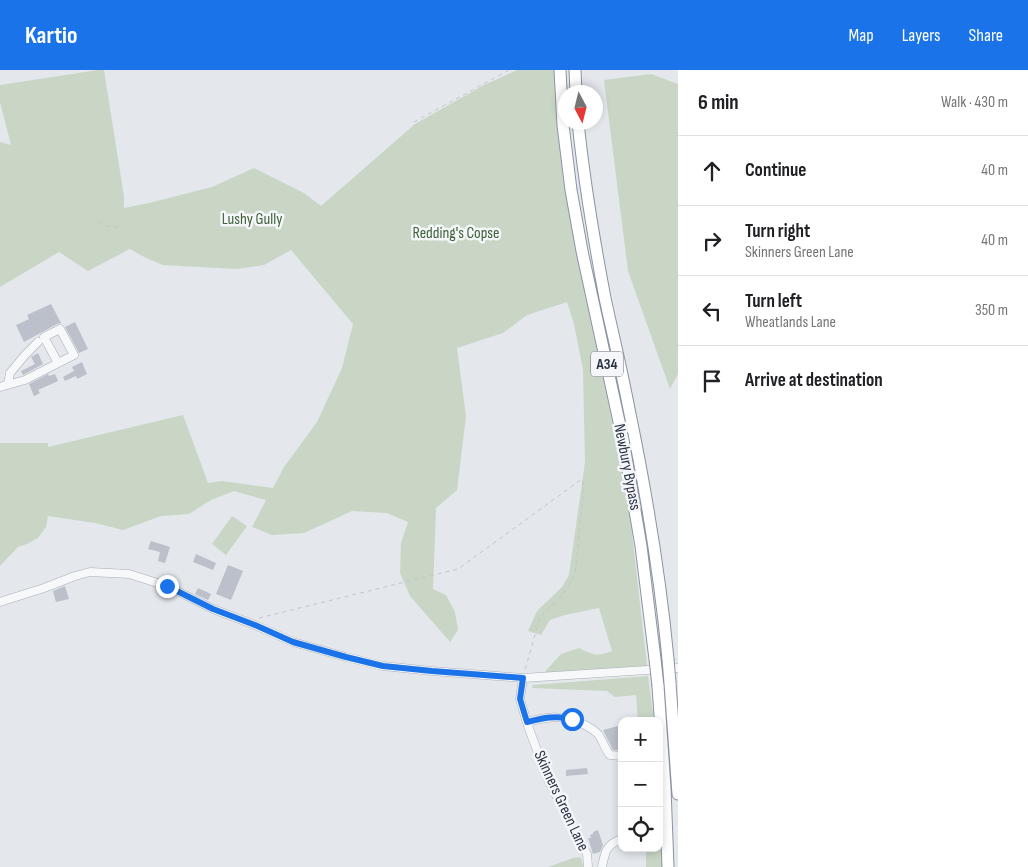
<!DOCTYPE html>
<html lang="en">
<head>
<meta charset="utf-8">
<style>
  :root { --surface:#fff; --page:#f6f6f6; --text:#202124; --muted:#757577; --line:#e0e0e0; --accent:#1a73e8 }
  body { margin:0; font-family:"Sofia Sans Condensed",sans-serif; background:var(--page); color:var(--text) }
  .controls { position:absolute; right:15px; bottom:15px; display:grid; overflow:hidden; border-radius:10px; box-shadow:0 2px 8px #0003 }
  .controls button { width:45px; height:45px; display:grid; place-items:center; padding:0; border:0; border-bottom:1px solid var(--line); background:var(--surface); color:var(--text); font:25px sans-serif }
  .compass { position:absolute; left:558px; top:15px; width:45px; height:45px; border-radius:50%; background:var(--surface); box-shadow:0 2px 8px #0003; rotate:173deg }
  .stop { position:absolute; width:15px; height:15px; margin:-11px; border:4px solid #1a73e8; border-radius:50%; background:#fff }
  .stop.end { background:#1a73e8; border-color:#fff; box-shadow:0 1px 5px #0008 }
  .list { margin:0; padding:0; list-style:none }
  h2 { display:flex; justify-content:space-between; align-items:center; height:65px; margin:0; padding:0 20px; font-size:21px }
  h2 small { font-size:16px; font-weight:400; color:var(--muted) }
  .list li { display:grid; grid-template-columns:32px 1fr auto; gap:15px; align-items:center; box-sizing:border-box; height:70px; padding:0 20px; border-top:1px solid var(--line) }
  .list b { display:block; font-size:19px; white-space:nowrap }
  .list p { margin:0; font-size:16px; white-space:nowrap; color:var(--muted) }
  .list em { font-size:16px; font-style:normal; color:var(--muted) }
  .icon { flex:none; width:28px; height:28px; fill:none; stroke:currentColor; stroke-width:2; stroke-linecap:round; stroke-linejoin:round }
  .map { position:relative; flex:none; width:678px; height:797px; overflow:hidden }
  header { display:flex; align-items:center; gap:30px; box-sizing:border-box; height:70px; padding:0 25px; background:var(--accent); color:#fff }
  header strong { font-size:24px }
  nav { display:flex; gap:28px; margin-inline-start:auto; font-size:18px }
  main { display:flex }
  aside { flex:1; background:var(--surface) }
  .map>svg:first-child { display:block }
</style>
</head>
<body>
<header>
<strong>Kartio</strong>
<nav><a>Map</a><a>Layers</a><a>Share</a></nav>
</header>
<main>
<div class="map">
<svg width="678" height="797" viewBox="0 0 678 797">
  <rect width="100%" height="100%" fill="#e4e7ec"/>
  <path fill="#c9d6c5" d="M 98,0 L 104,0 L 124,127 L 124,138 L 149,133 L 212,117 L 254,98 L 304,123 L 321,136 L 415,54 L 484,15 L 517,0 L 554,0 L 566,121 L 629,436 L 647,596 L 616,600 L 541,606 L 561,584 L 579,578 C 593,585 596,587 612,581 L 599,538 L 565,545 L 550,550 L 541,565 L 528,561 L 537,541 L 562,517 L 569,505 L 585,392 L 583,300 L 574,254 L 567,232 L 527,245 L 503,263 L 457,278 L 466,346 L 457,420 L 436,438 L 433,519 L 446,525 L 455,542 L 458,560 L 450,572 L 410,526 L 400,503 L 401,473 L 408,452 L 387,443 L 352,441 L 304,463 L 272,465 L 252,457 L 266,430 L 234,421 L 211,430 L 189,444 L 161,446 L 123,460 L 95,453 L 48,446 L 46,457 L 38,468 L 27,474 L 18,477 L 0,496 L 0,373 L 48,373 L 48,377 L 183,345 L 208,413 L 222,411 L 273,418 L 284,397 L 317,352 L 342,298 L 353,254 L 291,180 L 264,195 L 236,199 L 163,195 L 146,188 L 130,179 L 88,201 L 59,182 L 0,217 L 0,72 L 11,75 L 0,32 L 0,15 Z
    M 651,4 L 678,14 L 678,304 L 670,319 L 628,201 L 604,10 Z
    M 232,446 L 247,456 L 226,485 L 212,474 Z
    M 648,606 L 654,651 L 638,651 L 636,625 L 615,627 L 607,621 L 532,618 L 533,615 Z
    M 659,721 L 662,797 L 646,797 L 646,778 L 659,778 Z
    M 581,787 L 583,797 L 548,797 L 573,788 Z"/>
  <path fill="#bbc0ca" d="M 51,234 L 61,253 L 57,254 L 24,272 L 16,255 L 29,249 L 27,245 Z
    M 75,252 L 88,279 L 79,283 L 65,257 Z
    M 38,283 L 43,294 L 23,305 L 21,301 L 35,294 L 31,287 Z
    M 82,292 L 87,304 L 77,309 L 76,306 L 65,311 L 63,307 L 74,301 L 72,297 Z
    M 48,304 L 49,306 L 55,304 L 58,311 L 38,320 L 40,323 L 34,326 L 29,314 Z
    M 151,471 L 170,477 L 165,493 L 158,491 L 160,482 L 148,479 Z
    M 196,484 L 216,493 L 213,500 L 193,492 Z
    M 228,495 L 243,501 L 231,530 L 216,524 Z
    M 65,516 L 69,529 L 56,532 L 53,521 Z
    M 198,518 L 211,524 L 208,530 L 195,524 Z
    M 622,655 L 622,680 L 613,680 L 603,660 Z
    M 587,698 L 588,704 L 566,706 L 566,700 Z
    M 598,760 L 603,775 L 600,782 L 593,784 L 588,768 L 591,768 L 590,765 L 593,764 L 593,762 Z"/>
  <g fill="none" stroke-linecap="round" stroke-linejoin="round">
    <g stroke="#a9aeb7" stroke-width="9">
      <path id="minor" d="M 8,314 L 10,303 L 25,285 L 38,272
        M 0,317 L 25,310 L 74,285 L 60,259 L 44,267 L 58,293
        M 0,532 L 44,518 L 75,506 L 90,502 L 129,504 L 167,516 L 213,539 L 255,555 L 293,572 L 346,587 L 383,596 L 432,601 L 523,608 L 678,598
        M 523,608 L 520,629 L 528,656 L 549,712 L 587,784 L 588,797
        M 527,652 C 547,647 561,644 581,653 C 587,656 593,659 598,664 C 603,671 605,679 610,685 L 622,686
        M 602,797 C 605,782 606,774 622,769"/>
    </g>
    <g stroke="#8b94a3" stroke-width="13">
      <path id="highway" d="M 560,0 L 563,55 L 571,120 L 582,181 L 623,370 L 641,476 L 655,589
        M 575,0 L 576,22
        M 578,52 C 584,111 594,170 605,228 C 613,265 622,302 629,339 C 646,421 660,505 668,589
        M 670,613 L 678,724
        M 658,616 L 665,718 L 668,797"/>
    </g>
    <path stroke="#c2c5cb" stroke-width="1" stroke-dasharray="4 4" stroke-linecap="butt" d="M 414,52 L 509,0
      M 99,151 C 104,158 113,157 121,157
      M 259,548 L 458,499 L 582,409 L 584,416 L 575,504 L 562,526 L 540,547 L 525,600"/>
    <use href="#minor" stroke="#f7f8fa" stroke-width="8"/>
    <use href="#highway" stroke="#fff" stroke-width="11"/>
    <g stroke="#8b94a3" stroke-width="13" stroke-linecap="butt">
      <path id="highway-bridge" d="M 655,589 L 658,616
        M 668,589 L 670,613"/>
    </g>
    <use href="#highway-bridge" stroke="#fff" stroke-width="11"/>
  </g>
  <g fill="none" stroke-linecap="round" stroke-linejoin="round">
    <path stroke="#1a73e8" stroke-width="6" d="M 167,516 L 213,539 L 255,555 L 293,572 L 346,587 L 383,596 L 432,601 L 523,608 L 520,629 L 527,652 C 543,648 556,645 572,649"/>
  </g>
  <g text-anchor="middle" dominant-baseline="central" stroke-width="5" stroke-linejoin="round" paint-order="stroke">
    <rect fill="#f4f6f9" stroke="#676e7b" stroke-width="1" x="591" y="281.5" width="32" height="25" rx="4"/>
    <g font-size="15" font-weight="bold" fill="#2b3445">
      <text x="607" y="294">A34</text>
    </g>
    <g font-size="16" fill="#3f6138" stroke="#f4f6f9">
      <text x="252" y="149">Lushy Gully</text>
      <text x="456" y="163">Redding's Copse</text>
    </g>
    <g font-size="16" fill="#2b3445" stroke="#f4f6f9">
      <text transform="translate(627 397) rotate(79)">Newbury Bypass</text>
      <text transform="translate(561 731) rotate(65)">Skinners Green Lane</text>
    </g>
  </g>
</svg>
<div class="controls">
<button>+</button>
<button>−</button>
<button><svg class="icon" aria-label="locate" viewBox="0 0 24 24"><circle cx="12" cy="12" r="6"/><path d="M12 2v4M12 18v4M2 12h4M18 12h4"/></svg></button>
</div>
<svg class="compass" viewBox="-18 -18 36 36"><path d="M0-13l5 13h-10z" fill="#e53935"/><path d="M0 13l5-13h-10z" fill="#757577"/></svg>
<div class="stop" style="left:572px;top:649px"></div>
<div class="stop end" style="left:167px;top:516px"></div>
</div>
<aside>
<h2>6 min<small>Walk · 430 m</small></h2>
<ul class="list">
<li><svg class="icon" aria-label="ahead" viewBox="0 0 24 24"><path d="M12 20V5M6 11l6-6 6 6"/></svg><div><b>Continue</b></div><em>40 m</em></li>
<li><svg class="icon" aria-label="right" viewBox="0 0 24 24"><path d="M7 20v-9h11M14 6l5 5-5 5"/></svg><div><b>Turn right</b><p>Skinners Green Lane</p></div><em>40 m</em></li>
<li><svg class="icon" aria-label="left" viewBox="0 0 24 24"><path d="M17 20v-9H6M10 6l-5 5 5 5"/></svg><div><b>Turn left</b><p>Wheatlands Lane</p></div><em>350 m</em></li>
<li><svg class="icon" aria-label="arrive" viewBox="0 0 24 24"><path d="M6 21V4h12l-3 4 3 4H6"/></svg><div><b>Arrive at destination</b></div></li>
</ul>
</aside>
</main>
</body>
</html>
